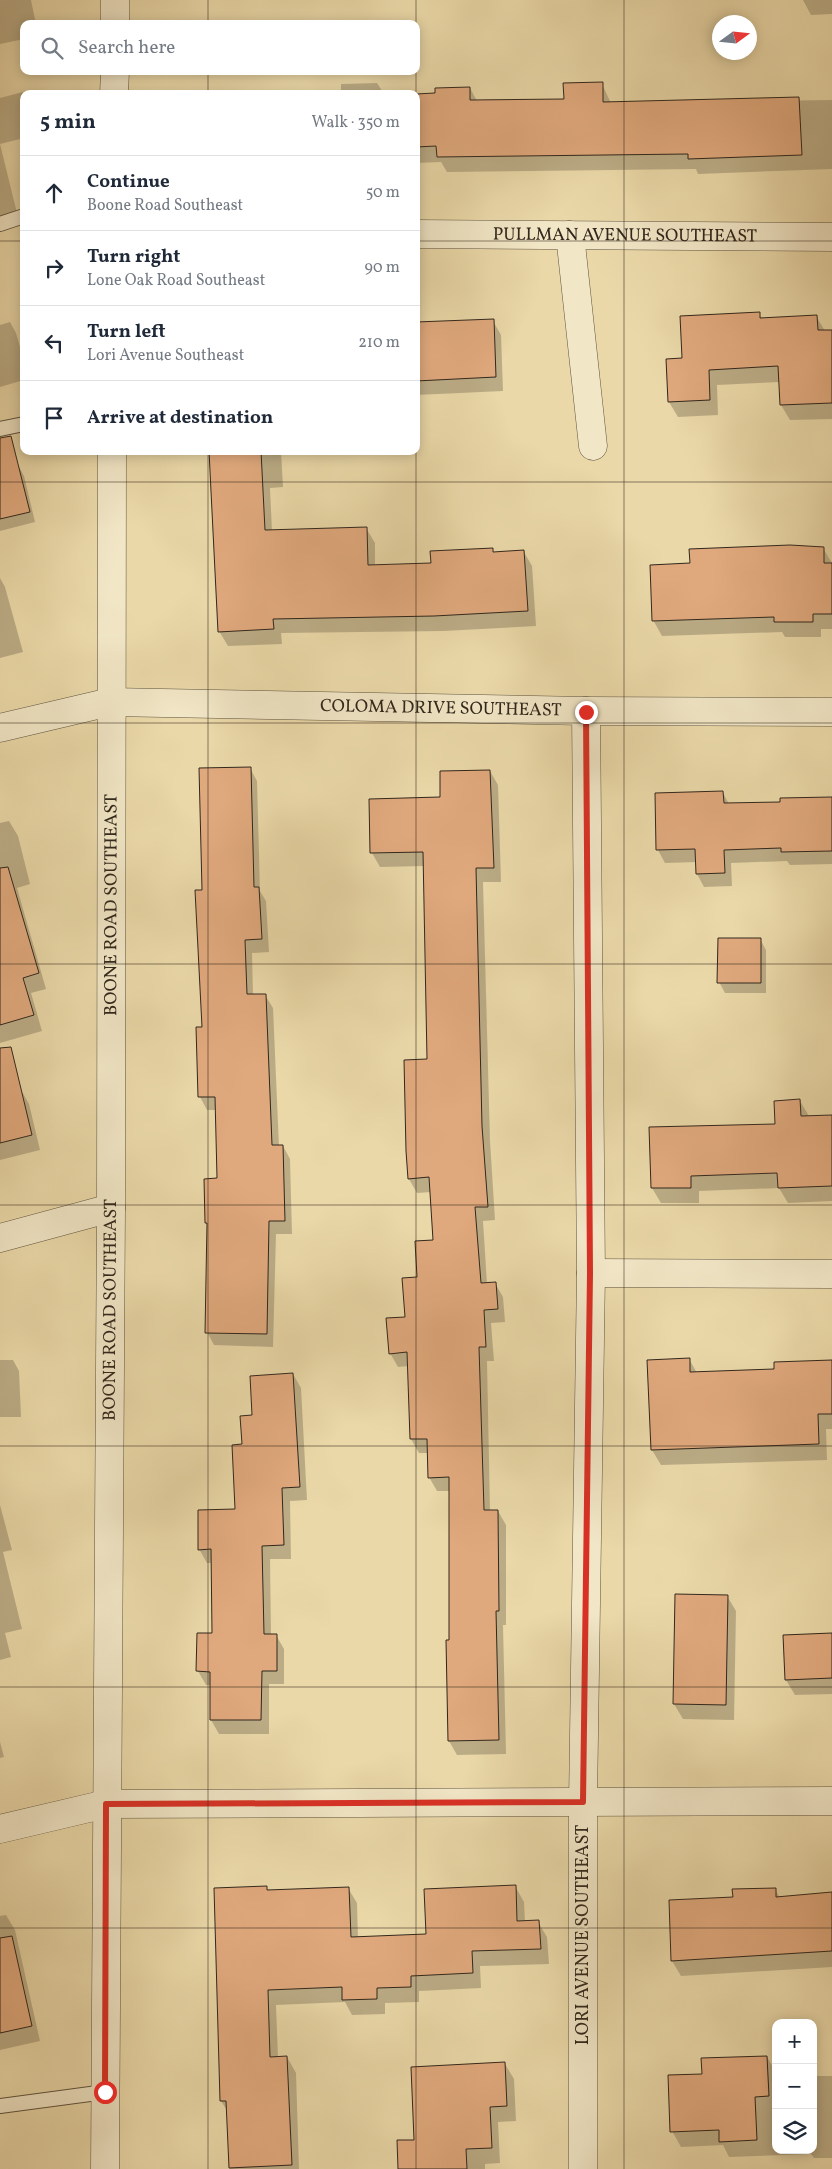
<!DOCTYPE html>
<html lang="en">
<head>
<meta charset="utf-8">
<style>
  :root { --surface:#fff; --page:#f6f6f7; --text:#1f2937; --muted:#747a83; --line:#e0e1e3 }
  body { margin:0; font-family:Vollkorn,serif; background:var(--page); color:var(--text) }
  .controls { position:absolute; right:15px; bottom:15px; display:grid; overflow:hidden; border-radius:10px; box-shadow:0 2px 12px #0003 }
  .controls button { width:45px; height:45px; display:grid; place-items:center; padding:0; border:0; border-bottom:1px solid var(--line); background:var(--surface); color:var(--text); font:25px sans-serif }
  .compass { position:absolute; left:712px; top:15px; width:45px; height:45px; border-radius:50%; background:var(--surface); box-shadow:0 2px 12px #0003; rotate:75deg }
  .stop { position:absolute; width:15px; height:15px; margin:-11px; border:4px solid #d93025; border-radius:50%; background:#fff }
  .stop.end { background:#d93025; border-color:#fff; box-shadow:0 1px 5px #0008 }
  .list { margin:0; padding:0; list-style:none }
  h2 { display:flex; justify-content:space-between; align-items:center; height:65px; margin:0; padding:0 20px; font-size:21px }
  h2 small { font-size:16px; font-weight:400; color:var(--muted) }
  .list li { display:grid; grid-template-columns:32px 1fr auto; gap:15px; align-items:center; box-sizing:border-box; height:75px; padding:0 20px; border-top:1px solid var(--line) }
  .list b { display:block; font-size:19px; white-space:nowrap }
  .list p { margin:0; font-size:16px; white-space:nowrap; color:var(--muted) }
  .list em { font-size:16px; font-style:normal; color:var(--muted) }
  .icon { flex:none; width:28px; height:28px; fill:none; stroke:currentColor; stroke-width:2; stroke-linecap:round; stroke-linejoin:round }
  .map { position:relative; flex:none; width:832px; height:2169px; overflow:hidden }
  .search { position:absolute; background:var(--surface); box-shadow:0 2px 12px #0003; left:20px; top:20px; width:400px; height:55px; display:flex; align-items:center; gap:12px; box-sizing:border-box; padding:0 18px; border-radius:10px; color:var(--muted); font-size:19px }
  .panel { position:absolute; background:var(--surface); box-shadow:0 2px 12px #0003; left:20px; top:90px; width:400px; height:365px; border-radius:10px }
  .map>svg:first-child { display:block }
</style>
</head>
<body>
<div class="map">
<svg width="832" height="2169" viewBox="0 0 832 2169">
  <rect width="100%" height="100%" fill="#ead8a8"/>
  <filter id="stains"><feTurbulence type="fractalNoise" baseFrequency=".004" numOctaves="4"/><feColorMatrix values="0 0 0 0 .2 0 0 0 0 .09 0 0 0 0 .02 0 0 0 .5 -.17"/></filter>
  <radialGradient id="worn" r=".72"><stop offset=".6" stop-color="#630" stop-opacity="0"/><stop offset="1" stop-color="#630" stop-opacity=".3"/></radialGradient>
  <path fill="#0003" d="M 0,0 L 31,0 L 36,24 L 24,24 L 24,39 L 0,44 Z
    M 803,0 L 832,0 L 832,14 L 811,15 Z
    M 377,83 L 384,94 L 341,94 L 341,84 Z
    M 602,84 L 611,103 L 832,100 L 832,169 L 698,174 L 696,169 L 447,172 L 441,162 L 416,163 L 416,95 L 470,88 L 477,101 L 565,100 Z
    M 23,92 L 24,138 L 0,144 L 0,98 Z
    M 0,144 L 17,213 L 0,217 Z
    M 759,314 L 762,319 L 816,316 L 825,331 L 832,331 L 832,419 L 790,420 L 781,405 L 780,382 L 717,385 L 718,415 L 678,417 L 669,402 L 683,359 Z
    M 493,321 L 501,335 L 503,391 L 416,395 L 416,324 Z
    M 10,322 L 16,333 L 24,361 L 24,380 L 0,387 L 0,325 Z
    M 209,451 L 281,451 L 283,487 L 270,488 L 272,531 L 366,528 L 375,543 L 375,566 L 432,564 L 492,549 L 494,553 L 524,552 L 532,566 L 536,626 L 443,631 L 281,633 L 282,644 L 228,646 L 219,631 Z
    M 18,465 L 24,476 L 35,522 L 0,531 L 0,470 Z
    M 823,548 L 832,563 L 832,629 L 821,629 L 821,637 L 785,637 L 782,632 L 662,636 L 653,620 L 691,564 Z
    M 0,578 L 5,587 L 23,652 L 0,658 Z
    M 250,768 L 257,781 L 260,891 L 266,901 L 269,952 L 252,953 L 253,995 L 265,995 L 273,1008 L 279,1146 L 283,1146 L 290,1159 L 292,1234 L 276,1234 L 273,1347 L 214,1345 L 207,1332 L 208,1227 L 206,1223 L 219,1180 L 217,1110 L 207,1110 L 200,1097 L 197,1028 L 203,1028 L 203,891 Z
    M 490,771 L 498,785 L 501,882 L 483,882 L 490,1141 L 495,1220 L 483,1221 L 487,1284 L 495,1283 L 503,1297 L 505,1322 L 491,1323 L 494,1361 L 487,1361 L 490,1511 L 498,1511 L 506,1525 L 506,1625 L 503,1625 L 506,1754 L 457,1755 L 449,1741 L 450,1491 L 437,1491 L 429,1477 L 429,1453 L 419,1453 L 411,1439 L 409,1366 L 398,1367 L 390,1353 L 406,1318 L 419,1278 L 434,1241 L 431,1192 L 417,1193 L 409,1179 L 428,1060 L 424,866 L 380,867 L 372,853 L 370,800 L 442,798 Z
    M 723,793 L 729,804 L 781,803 L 832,798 L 832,864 L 790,865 L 787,861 L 731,863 L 732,886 L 704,887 L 697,874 L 697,862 L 665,863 L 658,850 Z
    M 9,821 L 18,836 L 30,884 L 17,888 L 46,989 L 31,993 L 42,1031 L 0,1043 L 0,823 Z
    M 760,939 L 766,950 L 766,993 L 725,993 L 719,982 Z
    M 20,1088 L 29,1104 L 40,1150 L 0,1160 L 0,1093 Z
    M 800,1101 L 809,1116 L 832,1116 L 832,1201 L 788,1203 L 779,1188 L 699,1191 L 699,1203 L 661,1203 L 652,1188 L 776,1125 Z
    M 689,1359 L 697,1373 L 776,1370 L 832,1361 L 832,1429 L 826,1429 L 827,1460 L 661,1465 L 652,1450 Z
    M 0,1360 L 13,1360 L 19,1371 L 21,1417 L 0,1417 Z
    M 293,1374 L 301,1388 L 307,1500 L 290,1501 L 291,1559 L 270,1559 L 271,1635 L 276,1635 L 284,1649 L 284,1684 L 269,1684 L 269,1734 L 219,1734 L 211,1720 L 211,1685 L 206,1685 L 198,1671 L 214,1635 L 213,1563 L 207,1563 L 199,1549 L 237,1510 L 243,1445 L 253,1416 Z
    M 0,1505 L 12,1550 L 3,1552 L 22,1629 L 5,1633 L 11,1657 L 0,1660 Z
    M 727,1596 L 736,1611 L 734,1720 L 683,1719 L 674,1704 Z
    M 832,1634 L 832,1694 L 795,1695 L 786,1680 L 785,1636 Z
    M 0,1742 L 4,1757 L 0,1758 Z
    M 515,1886 L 524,1902 L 525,1922 L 538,1922 L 547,1937 L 549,1964 L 480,1966 L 481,1988 L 419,1991 L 419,2002 L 385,2003 L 385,2014 L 352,2015 L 345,2002 L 276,2005 L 278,2058 L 287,2057 L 296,2073 L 299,2169 L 230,2169 L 228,2112 L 221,2101 L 266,1887 L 268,1891 L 348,1888 L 357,1903 L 358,1938 L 427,1935 Z
    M 775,1889 L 780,1898 L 832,1894 L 832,1967 L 681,1976 L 672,1961 L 735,1898 Z
    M 6,1915 L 15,1930 L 40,2041 L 0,2050 L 0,1916 Z
    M 767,2057 L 776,2072 L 776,2150 L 813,2150 L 813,2076 L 832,2076 L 832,2158 L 814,2158 L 811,2154 L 729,2157 L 723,2145 L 681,2147 L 672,2131 L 703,2075 Z
    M 505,2064 L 514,2079 L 516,2121 L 498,2122 L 500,2163 L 485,2164 L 485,2169 L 399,2169 L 415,2141 Z"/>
  <path fill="#e0a97d" stroke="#31271c" d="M 603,82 L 603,102 L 799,97 L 802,155 L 688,159 L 688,154 L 437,157 L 436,146 L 416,147 L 416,94 L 435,93 L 435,88 L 470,87 L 470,100 L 564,99 L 563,83 Z
    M 760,312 L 760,318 L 817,315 L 818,330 L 832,330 L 832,403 L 780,405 L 778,366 L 709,370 L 710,400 L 668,402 L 666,359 L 682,358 L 680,316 Z
    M 494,319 L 496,377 L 416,381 L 416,322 Z
    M 11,436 L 30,512 L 0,519 L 0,438 Z
    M 209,451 L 261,451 L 265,530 L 367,527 L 368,565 L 431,563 L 430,551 L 493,548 L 493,552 L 524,550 L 528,611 L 434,616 L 273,619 L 274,629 L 218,632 Z
    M 790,545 L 824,547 L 824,563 L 832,563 L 832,614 L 813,614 L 813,622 L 774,622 L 774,617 L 652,621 L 650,565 L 690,563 L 689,549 Z
    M 251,767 L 254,887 L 259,887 L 262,939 L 245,940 L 247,994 L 266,994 L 272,1145 L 283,1145 L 285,1221 L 269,1221 L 267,1334 L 205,1333 L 207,1223 L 205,1223 L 204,1179 L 217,1178 L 215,1097 L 198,1097 L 196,1027 L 202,1027 L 195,890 L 202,890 L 199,768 Z
    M 490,770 L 494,868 L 476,868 L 482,1126 L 488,1207 L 475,1207 L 481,1283 L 496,1282 L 498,1309 L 484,1310 L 486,1347 L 479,1347 L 484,1510 L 498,1510 L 499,1611 L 496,1611 L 499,1740 L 448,1741 L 446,1640 L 449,1640 L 449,1477 L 428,1478 L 427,1439 L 410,1439 L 407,1352 L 389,1354 L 386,1318 L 405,1317 L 402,1278 L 417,1277 L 415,1241 L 433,1240 L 429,1177 L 408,1179 L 406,1151 L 404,1060 L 427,1059 L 423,852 L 370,853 L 369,799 L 440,797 L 440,771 Z
    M 723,791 L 724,803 L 780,802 L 780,798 L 832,797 L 832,851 L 781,852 L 781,848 L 724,850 L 725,873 L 696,874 L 695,849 L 656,850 L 655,793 Z
    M 8,867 L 39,973 L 23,978 L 34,1015 L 0,1025 L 0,868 Z
    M 718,938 L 761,938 L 761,983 L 717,983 Z
    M 11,1047 L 32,1135 L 0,1143 L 0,1048 Z
    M 800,1099 L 801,1116 L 832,1115 L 832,1186 L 778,1188 L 777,1173 L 691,1176 L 691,1188 L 651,1188 L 649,1127 L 775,1124 L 774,1101 Z
    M 690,1358 L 690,1372 L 774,1369 L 774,1362 L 832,1360 L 832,1414 L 818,1414 L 819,1444 L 651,1450 L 647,1360 Z
    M 293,1373 L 300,1487 L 282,1488 L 284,1545 L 262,1546 L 264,1634 L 277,1634 L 277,1671 L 262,1671 L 261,1720 L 210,1720 L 210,1672 L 196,1671 L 197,1633 L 212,1633 L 211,1549 L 198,1550 L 198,1510 L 235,1509 L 232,1445 L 242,1444 L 240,1416 L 252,1415 L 250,1376 Z
    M 675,1594 L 728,1595 L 726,1705 L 673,1704 Z
    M 832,1633 L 832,1678 L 785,1680 L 783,1635 Z
    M 516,1885 L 517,1921 L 539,1920 L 541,1949 L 472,1951 L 473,1973 L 411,1976 L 411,1987 L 377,1988 L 377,1999 L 342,2000 L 342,1987 L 268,1990 L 270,2057 L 287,2056 L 292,2165 L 229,2168 L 226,2101 L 220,2101 L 214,1888 L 267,1886 L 267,1890 L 349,1887 L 351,1937 L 426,1934 L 424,1889 Z
    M 776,1888 L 776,1897 L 832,1892 L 832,1951 L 671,1961 L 669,1900 L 733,1897 L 732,1889 Z
    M 12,1936 L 32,2026 L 0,2033 L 0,1938 Z
    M 767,2056 L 769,2096 L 755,2097 L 757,2140 L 719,2142 L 719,2130 L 670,2132 L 668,2075 L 702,2074 L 701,2058 Z
    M 505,2062 L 507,2106 L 490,2107 L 492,2148 L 466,2149 L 467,2169 L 398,2169 L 397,2140 L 414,2140 L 411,2067 Z"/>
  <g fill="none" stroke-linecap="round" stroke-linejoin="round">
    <g stroke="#5f533f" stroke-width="16">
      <path id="service" d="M 0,224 L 24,216
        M 0,429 L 24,424
        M 0,2106 L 105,2092"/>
    </g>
    <g stroke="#5f533f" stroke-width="29">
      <g id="minor">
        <path id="s1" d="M 416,234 L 832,237"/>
        <path d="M 570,235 L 593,446"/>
        <path id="s2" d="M 0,728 L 110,702 L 586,711 L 832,712"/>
        <path d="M 0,1238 L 111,1208"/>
        <path d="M 591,1273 L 832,1274"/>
        <path d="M 583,2169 L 583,1802 L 591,1273 L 586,711"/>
      </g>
    </g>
    <g stroke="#5f533f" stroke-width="29">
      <g id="tertiary">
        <path d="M 115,24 L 115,0"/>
        <path d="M 114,94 L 115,71"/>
        <path d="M 0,1829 L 106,1804 L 832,1801"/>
        <path id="s3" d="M 105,2169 L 111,1208 L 112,451"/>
      </g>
    </g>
    <use href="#service" stroke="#f1e6c6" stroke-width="14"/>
    <use href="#minor" stroke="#f1e6c6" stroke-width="28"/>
    <use href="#tertiary" stroke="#f1e6c6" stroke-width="28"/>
  </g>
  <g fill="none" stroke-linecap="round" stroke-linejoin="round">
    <path stroke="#d93025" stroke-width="6" d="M 105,2092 L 106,1804 L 583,1802 L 590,1273 L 586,712"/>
  </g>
  <path fill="none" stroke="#31271c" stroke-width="1" stroke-opacity="0.55" d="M 208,0 L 208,24M 416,0 L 416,24M 624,0 L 624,2169M 208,71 L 208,94M 416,71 L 416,94M 0,241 L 24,241M 416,241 L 832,241M 208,451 L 208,2169M 416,451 L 416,2169M 0,482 L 832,482M 0,723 L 832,723M 0,964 L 832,964M 0,1205 L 832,1205M 0,1446 L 832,1446M 0,1687 L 832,1687M 0,1928 L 832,1928"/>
  <g text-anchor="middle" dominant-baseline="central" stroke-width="4.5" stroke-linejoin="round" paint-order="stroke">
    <g font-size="18" fill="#31271c" stroke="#f1e6c6">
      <text stroke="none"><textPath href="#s1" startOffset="209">PULLMAN AVENUE SOUTHEAST</textPath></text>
      <text stroke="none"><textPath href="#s2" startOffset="444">COLOMA DRIVE SOUTHEAST</textPath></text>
      <text stroke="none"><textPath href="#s3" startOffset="1264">BOONE ROAD SOUTHEAST</textPath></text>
      <text stroke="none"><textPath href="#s3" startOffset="859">BOONE ROAD SOUTHEAST</textPath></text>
      <text transform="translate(583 1935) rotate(-90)">LORI AVENUE SOUTHEAST</text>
    </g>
  </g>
  <rect width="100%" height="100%" filter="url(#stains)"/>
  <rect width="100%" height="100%" fill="url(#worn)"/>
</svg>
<div class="controls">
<button>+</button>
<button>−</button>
<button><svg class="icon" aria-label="layers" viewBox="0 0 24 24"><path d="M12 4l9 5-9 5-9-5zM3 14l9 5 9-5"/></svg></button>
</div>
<svg class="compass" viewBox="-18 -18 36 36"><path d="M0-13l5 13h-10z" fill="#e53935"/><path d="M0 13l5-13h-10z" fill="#747a83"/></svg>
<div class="stop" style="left:105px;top:2092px"></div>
<div class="stop end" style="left:586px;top:712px"></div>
<div class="search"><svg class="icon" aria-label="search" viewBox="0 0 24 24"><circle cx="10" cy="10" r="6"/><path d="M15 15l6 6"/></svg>Search here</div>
<section class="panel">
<h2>5 min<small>Walk · 350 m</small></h2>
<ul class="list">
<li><svg class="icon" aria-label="ahead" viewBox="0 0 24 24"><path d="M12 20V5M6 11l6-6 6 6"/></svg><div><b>Continue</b><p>Boone Road Southeast</p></div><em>50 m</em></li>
<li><svg class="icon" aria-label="right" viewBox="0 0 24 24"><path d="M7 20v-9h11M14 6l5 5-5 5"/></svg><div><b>Turn right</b><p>Lone Oak Road Southeast</p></div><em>90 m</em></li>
<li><svg class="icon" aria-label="left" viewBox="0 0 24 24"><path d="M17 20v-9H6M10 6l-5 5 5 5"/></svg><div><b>Turn left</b><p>Lori Avenue Southeast</p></div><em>210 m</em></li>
<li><svg class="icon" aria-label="arrive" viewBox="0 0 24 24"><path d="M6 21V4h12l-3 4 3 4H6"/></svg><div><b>Arrive at destination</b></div></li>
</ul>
</section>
</div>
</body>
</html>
